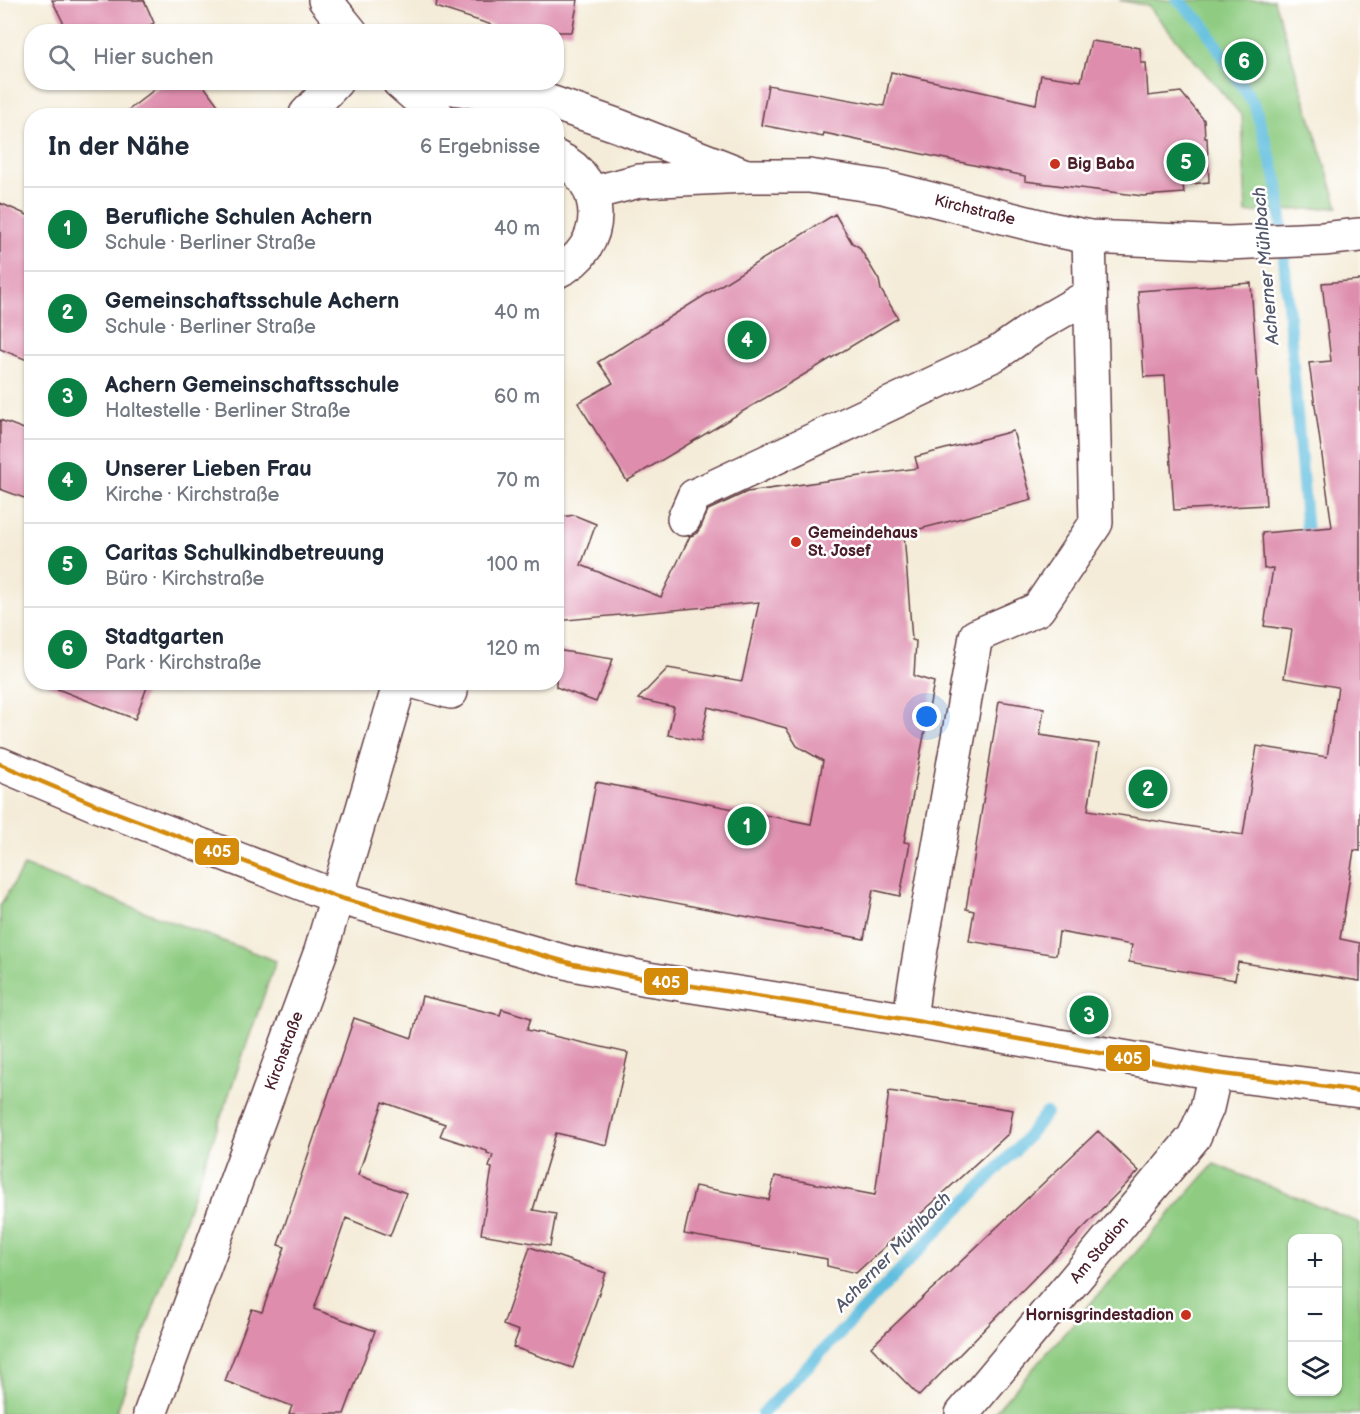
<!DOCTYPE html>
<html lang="de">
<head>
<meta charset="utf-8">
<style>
  :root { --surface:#fff; --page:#f6f6f7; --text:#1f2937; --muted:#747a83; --line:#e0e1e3; --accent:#0b8043 }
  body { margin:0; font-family:"Balsamiq Sans",sans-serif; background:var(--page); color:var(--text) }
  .controls { position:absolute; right:18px; bottom:18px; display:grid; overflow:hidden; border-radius:12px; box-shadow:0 2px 4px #0004 }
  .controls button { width:54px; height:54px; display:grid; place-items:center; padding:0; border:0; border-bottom:2px solid var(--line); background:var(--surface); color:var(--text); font:30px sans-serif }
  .you { position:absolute; left:927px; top:717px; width:21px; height:21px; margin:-15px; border:4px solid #fff; border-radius:50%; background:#1a73e8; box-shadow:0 0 0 9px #1a73e833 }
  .badge { display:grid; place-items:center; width:39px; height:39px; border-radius:50%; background:var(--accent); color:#fff; font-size:20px; font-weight:700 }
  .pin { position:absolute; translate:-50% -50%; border:3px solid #fff; box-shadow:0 2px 6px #0006 }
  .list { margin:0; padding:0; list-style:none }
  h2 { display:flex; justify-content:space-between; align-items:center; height:78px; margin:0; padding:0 24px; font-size:26px }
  h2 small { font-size:20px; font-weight:400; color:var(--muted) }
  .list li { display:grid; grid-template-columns:39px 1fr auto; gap:18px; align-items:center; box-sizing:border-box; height:84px; padding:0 24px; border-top:2px solid var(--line) }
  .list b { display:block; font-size:22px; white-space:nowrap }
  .list p { margin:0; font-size:20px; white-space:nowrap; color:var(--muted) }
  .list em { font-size:20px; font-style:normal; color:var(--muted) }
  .icon { flex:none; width:33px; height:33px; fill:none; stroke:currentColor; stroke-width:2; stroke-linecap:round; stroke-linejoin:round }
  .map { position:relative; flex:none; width:1360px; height:1414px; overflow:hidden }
  .search { position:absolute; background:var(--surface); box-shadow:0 2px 4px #0004; left:24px; top:24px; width:540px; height:66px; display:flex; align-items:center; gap:15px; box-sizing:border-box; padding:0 21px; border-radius:24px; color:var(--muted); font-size:22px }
  .panel { position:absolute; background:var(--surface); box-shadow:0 2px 4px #0004; left:24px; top:108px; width:540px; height:582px; border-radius:24px }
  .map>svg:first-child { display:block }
</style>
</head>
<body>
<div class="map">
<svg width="1360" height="1414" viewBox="0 0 1360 1414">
  <rect width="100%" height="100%" fill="#fff"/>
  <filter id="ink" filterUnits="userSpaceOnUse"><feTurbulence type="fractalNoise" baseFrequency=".0167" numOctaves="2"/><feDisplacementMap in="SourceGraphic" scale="12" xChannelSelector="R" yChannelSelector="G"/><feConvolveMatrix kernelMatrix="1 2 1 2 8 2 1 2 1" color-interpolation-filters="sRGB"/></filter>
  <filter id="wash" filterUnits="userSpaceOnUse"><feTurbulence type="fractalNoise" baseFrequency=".008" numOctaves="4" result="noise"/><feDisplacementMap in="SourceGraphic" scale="24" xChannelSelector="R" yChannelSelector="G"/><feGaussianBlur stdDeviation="1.35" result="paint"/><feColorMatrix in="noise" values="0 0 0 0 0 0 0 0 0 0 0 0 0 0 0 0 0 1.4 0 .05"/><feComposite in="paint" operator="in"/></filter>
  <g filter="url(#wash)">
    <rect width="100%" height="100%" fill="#f4ecd8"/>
    <path fill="#8fcc82" stroke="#6c7656" stroke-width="1.5" fill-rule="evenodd" d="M 1119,0 L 1274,0 L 1338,207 L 1246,213 L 1242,116 L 1148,6 Z
      M 24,866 L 276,961 L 116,1414 L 0,1414 L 0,906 Z
      M 1214,1164 L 1360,1223 L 1360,1414 L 993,1414 ZM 1338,1238 L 1338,1392 L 1292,1392 L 1292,1238 Z"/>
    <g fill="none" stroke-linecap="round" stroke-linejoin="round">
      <path stroke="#61bedf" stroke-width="12" d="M 1178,0 L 1202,23 L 1255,106 L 1278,184 L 1308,545
        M 762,1414 L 1023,1142 L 1046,1113"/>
    </g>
    <g id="blocks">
      <path fill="#de8dad" d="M 52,0 L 144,0 L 154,23 L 137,32 L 68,32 Z
        M 437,0 L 578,0 L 572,32 L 491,32 L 492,25 L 436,7 Z
        M 1091,41 L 1140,48 L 1141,63 L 1146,63 L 1148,96 L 1181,92 L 1204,120 L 1205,138 L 1207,138 L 1209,182 L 1183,185 L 1184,193 L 1143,196 L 1025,181 L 1025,176 L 824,133 L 823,137 L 761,125 L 768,85 L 884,106 L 891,72 L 1036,104 L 1041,75 L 1081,81 Z
        M 164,82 L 201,82 L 226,116 L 121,116 Z
        M 0,203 L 32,217 L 32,362 L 0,349 Z
        M 835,214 L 852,243 L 859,247 L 879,280 L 881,290 L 898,318 L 627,481 L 578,403 L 613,383 L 598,362 Z
        M 1360,280 L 1360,851 L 1354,850 L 1340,939 L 1360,943 L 1360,981 L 1238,962 L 1235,980 L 1129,962 L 1132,945 L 1059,932 L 1056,955 L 969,941 L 974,911 L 966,909 L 999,701 L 1044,708 L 1040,735 L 1099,744 L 1088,810 L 1243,835 L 1257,746 L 1327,757 L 1338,687 L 1284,678 L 1292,630 L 1264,626 L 1273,568 L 1264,569 L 1262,533 L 1332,527 L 1309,363 L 1331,361 L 1322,283 Z
        M 1251,283 L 1266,505 L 1174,510 L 1165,376 L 1144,377 L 1138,291 Z
        M 0,420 L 32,432 L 32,501 L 0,489 Z
        M 1013,431 L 1032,500 L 904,533 L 912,640 L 916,641 L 914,676 L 934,682 L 904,842 L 910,843 L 900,896 L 873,890 L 864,939 L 577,884 L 596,782 L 811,824 L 823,761 L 797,746 L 786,728 L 708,707 L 701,741 L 668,735 L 674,707 L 638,699 L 668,668 L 742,681 L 759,602 L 556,621 L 556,518 L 574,515 L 596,524 L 581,565 L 661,597 L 690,536 L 696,534 L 701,527 L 708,510 L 747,492 L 918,468 L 915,457 Z
        M 556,650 L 613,659 L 596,702 L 556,687 Z
        M 48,682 L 149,682 L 135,719 L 47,685 Z
        M 422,996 L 500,1015 L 502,1009 L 531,1018 L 527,1030 L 628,1053 L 607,1145 L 556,1133 L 533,1210 L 556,1214 L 550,1246 L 481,1234 L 492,1168 L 489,1167 L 493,1155 L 487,1153 L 487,1151 L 440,1136 L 445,1124 L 383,1102 L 358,1175 L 406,1193 L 390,1236 L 346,1218 L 314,1309 L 375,1331 L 344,1414 L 289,1414 L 292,1406 L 225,1381 L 252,1309 L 262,1312 L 285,1247 L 278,1245 L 354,1018 L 412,1038 Z
        M 889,1091 L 1013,1110 L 1009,1133 L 856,1273 L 827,1266 L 827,1259 L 684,1234 L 695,1186 L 769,1200 L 775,1176 L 875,1195 Z
        M 1098,1131 L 1139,1171 L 919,1396 L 871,1347 Z
        M 530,1247 L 606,1273 L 573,1368 L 513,1347 L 519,1331 L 503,1325 Z"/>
    </g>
  </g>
  <g filter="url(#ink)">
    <use href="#blocks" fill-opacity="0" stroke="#643e45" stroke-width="1.5"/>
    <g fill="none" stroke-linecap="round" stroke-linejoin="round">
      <g stroke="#643e45" stroke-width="36">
        <g id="minor">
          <path d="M 325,0 L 351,32"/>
          <path d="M 399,82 L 438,116"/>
          <path d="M 411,82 L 550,102 L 619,126 L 746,176"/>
          <path d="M 307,116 L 306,114 L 336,82"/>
          <path d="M 684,519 L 694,496 L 996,354 L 1038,325 L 1090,295"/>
          <path d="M 415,682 L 451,692"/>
          <path d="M 0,764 L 99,806 L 337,897 L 573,964 L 648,979 L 910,1020 L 1215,1073 L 1360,1091"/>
          <path d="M 910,1020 L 914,988 L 976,636 L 1038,609 L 1096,523 L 1089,237"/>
          <path id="s1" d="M 962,1414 L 1194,1137 L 1207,1108 L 1215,1073"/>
        </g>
      </g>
      <g stroke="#643e45" stroke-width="36">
        <g id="major">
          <path d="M 556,157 C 608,180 608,249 556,272"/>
          <path id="s2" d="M 592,193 L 639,181 L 746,176 L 809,176 L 883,187 L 1055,230 L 1089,237 L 1228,243 L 1323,239 L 1360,235"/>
          <path id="s3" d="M 150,1414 L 321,951 L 400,682"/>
        </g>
      </g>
      <use href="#minor" stroke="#fff" stroke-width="33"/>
      <use href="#major" stroke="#fff" stroke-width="33"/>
      <g stroke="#fff" stroke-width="9">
        <path id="bus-1" d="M 0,764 L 99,806 L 337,897 L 573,964 L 648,979 L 910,1020 L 1215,1073 L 1360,1091"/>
      </g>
      <use href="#bus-1" stroke="#d48b09" stroke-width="4.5"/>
    </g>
  </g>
  <g fill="#c8321e" stroke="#fff" stroke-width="2">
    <circle cx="1055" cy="164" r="6"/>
    <circle cx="796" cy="542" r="6"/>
    <circle cx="1186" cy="1315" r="6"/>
  </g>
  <g text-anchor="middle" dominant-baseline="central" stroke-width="5" stroke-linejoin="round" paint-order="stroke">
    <g font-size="16" font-weight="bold" fill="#4a1f2b" stroke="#fff" text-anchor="start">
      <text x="1067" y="164">Big Baba</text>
      <text x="808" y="533">Gemeindehaus<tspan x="808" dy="18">St. Josef</tspan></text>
      <text x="1174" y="1315" text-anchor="end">Hornisgrindestadion</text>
    </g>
    <g font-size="16" fill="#4a1f2b" stroke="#fff">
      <text stroke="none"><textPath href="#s2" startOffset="388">Kirchstraße</textPath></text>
      <text stroke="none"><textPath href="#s3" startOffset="387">Kirchstraße</textPath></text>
      <text stroke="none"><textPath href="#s1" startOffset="214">Am Stadion</textPath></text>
    </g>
    <g font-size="18" font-style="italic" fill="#52576a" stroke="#fff">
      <text transform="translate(1266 266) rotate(-95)">Acherner Mühlbach</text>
      <text transform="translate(893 1252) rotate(-46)">Acherner Mühlbach</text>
    </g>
  </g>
  <g stroke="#fff" stroke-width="2">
    <rect x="194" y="837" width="46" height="29" rx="6" fill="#d48b09"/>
    <rect x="643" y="967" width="46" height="29" rx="6" fill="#d48b09"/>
    <rect x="1105" y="1044" width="46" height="28" rx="6" fill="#d48b09"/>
  </g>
  <g font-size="16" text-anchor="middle" font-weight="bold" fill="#fff">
    <text x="217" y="857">405</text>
    <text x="666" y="988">405</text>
    <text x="1128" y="1064">405</text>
  </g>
</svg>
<div class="controls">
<button>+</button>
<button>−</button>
<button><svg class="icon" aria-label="layers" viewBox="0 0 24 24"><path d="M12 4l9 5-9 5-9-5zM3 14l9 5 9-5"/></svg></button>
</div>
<div class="you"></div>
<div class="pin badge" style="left:747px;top:826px">1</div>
<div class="pin badge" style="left:1148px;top:789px">2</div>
<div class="pin badge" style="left:1089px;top:1015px">3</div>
<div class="pin badge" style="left:747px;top:340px">4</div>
<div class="pin badge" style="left:1186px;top:162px">5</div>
<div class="pin badge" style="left:1244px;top:61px">6</div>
<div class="search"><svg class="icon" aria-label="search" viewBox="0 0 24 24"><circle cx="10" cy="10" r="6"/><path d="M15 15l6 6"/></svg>Hier suchen</div>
<section class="panel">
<h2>In der Nähe<small>6 Ergebnisse</small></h2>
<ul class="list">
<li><span class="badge">1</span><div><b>Berufliche Schulen Achern</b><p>Schule · Berliner Straße</p></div><em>40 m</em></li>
<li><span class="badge">2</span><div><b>Gemeinschaftsschule Achern</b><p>Schule · Berliner Straße</p></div><em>40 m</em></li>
<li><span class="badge">3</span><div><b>Achern Gemeinschaftsschule</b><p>Haltestelle · Berliner Straße</p></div><em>60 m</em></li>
<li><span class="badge">4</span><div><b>Unserer Lieben Frau</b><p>Kirche · Kirchstraße</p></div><em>70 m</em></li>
<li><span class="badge">5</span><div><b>Caritas Schulkindbetreuung</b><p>Büro · Kirchstraße</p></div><em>100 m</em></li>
<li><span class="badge">6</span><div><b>Stadtgarten</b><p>Park · Kirchstraße</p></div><em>120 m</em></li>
</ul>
</section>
</div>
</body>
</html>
